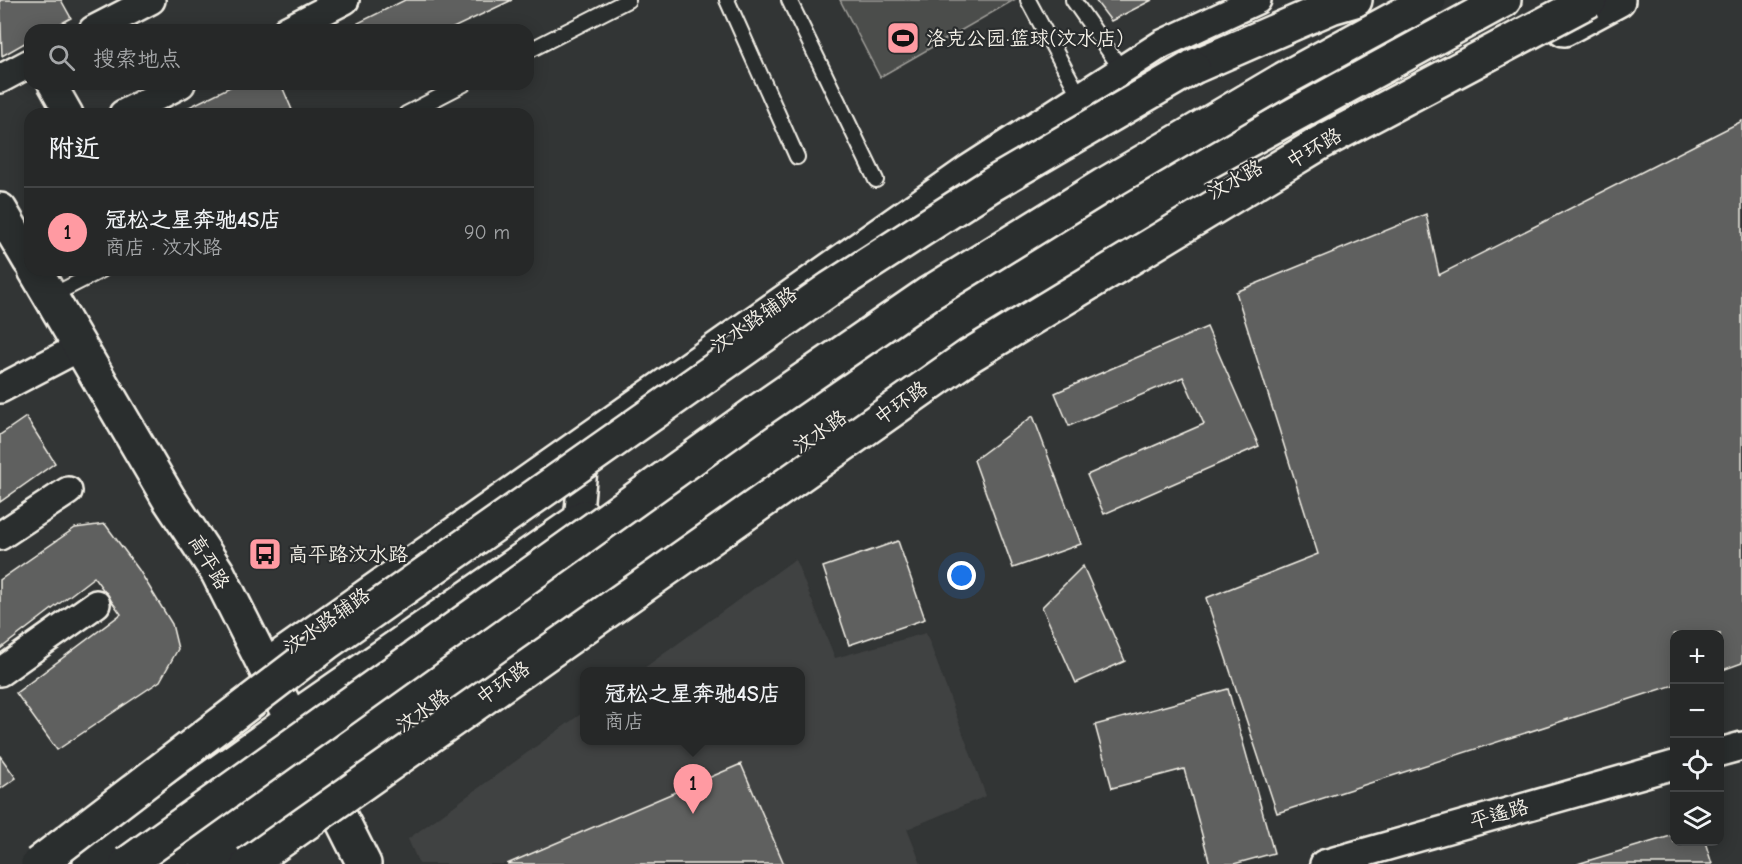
<!DOCTYPE html>
<html lang="zh">
<head>
<meta charset="utf-8">
<style>
  :root { --surface:#262828; --page:#323434; --text:#f1f3f6; --muted:#a4a6a8; --line:#424445; --accent:#ff9aa2 }
  body { margin:0; font-family:"Comic Neue","LXGW WenKai TC",sans-serif; background:var(--page); color:var(--text) }
  .controls { position:absolute; right:18px; bottom:18px; display:grid; overflow:hidden; border-radius:12px; box-shadow:0 3px 15px #0003 }
  .controls button { width:54px; height:54px; display:grid; place-items:center; padding:0; border:0; border-bottom:2px solid var(--line); background:var(--surface); color:var(--text); font:30px sans-serif }
  .you { position:absolute; left:962px; top:576px; width:21px; height:21px; margin:-15px; border:4px solid #fff; border-radius:50%; background:#1a73e8; box-shadow:0 0 0 9px #1a73e833 }
  .badge { display:grid; place-items:center; width:39px; height:39px; border-radius:50%; background:var(--accent); color:#111; font-size:20px; font-weight:700 }
  .pin { position:absolute; translate:-50% -50px; filter:drop-shadow(0 2px 3px #0008) }
  .pin::after { content:''; position:absolute; top:32px; width:21px; height:18px; background:inherit; clip-path:polygon(0 0,100% 0,50% 100%) }
  .popup { position:absolute; left:580px; top:667px; width:225px; height:78px; box-sizing:border-box; display:grid; place-content:center; border-radius:12px; background:var(--surface); filter:drop-shadow(0 2px 4px #0005); font-size:20px; white-space:nowrap; color:var(--muted) }
  .popup b { font-size:22px; color:var(--text) }
  .popup::after { content:''; position:absolute; left:50%; top:100%; margin-left:-12px; border:12px solid transparent; border-top-color:var(--surface) }
  .list { margin:0; padding:0; list-style:none }
  h2 { display:flex; justify-content:space-between; align-items:center; height:78px; margin:0; padding:0 24px; font-size:26px }
  h2 small { font-size:20px; font-weight:400; color:var(--muted) }
  .list li { display:grid; grid-template-columns:39px 1fr auto; gap:18px; align-items:center; box-sizing:border-box; height:90px; padding:0 24px; border-top:2px solid var(--line) }
  .list b { display:block; font-size:22px; white-space:nowrap }
  .list p { margin:0; font-size:20px; white-space:nowrap; color:var(--muted) }
  .list em { font-size:20px; font-style:normal; color:var(--muted) }
  .icon { flex:none; width:33px; height:33px; fill:none; stroke:currentColor; stroke-width:2; stroke-linecap:round; stroke-linejoin:round }
  .map { position:relative; flex:none; width:1742px; height:864px; overflow:hidden }
  .search { position:absolute; background:var(--surface); box-shadow:0 3px 15px #0003; left:24px; top:24px; width:510px; height:66px; display:flex; align-items:center; gap:15px; box-sizing:border-box; padding:0 21px; border-radius:18px; color:var(--muted); font-size:22px }
  .panel { position:absolute; background:var(--surface); box-shadow:0 3px 15px #0003; left:24px; top:108px; width:510px; height:168px; border-radius:18px }
  .map>svg:first-child { display:block }
</style>
</head>
<body>
<div class="map">
<svg width="1742" height="864" viewBox="0 0 1742 864">
  <rect width="100%" height="100%" fill="#323535"/>
  <filter id="ink" filterUnits="userSpaceOnUse"><feTurbulence type="fractalNoise" baseFrequency=".0167" numOctaves="2"/><feDisplacementMap in="SourceGraphic" scale="12" xChannelSelector="R" yChannelSelector="G"/><feConvolveMatrix kernelMatrix="1 2 1 2 8 2 1 2 1" color-interpolation-filters="sRGB"/></filter>
  <g filter="url(#ink)">
    <path fill="#404242" d="M 795,559 L 835,658 L 926,633 L 986,796 L 907,829 L 921,864 L 419,864 L 408,839 L 585,711 L 585,740 L 801,740 L 801,672 L 640,671 Z"/>
    <path fill="#4b4d4c" stroke="#a09f9a" stroke-width="1.5" d="M 840,0 L 1014,0 L 880,77 Z"/>
    <path fill="#5f605f" stroke="#f4f1e8" stroke-width="1.5" d="M 0,0 L 61,0 L 71,18 L 49,30 L 30,30 L 30,40 L 2,56 Z
      M 405,0 L 512,0 L 449,30 L 361,30 L 358,23 Z
      M 1095,0 L 1152,0 L 1111,21 Z
      M 236,84 L 281,84 L 292,110 L 284,114 L 175,114 Z
      M 1742,121 L 1742,663 L 1720,671 L 1720,634 L 1674,634 L 1674,685 L 1277,813 L 1206,598 L 1318,554 L 1236,292 L 1426,214 L 1439,275 Z
      M 1207,327 L 1259,446 L 1104,514 L 1087,475 L 1204,424 L 1183,377 L 1069,426 L 1055,393 Z
      M 1033,416 L 1081,544 L 1013,568 L 974,460 Z
      M 26,417 L 55,463 L 0,502 L 0,435 Z
      M 105,524 L 139,570 L 172,624 L 178,649 L 160,681 L 57,750 L 16,693 L 121,614 L 94,577 L 0,649 L 0,580 L 75,528 Z
      M 898,541 L 925,619 L 849,645 L 823,567 Z
      M 1083,566 L 1125,661 L 1076,683 L 1042,607 Z
      M 1228,689 L 1274,853 L 1234,864 L 1210,864 L 1184,769 L 1112,788 L 1095,725 Z
      M 0,756 L 16,778 L 0,789 Z
      M 741,764 L 784,864 L 507,864 Z
      M 1674,835 L 1674,842 L 1705,842 L 1712,864 L 1577,864 Z"/>
    <g fill="none" stroke-linecap="round" stroke-linejoin="round">
      <g stroke="#f4f1e8" stroke-width="18">
        <path id="service" d="M 727,0 L 797,157
          M 789,0 L 876,180
          M 1028,0 L 1080,97
          M 1073,0 L 1122,70
          M 528,51 L 628,0
          M 406,114 L 464,84
          M 51,296 L 102,270"/>
      </g>
      <g stroke="#f4f1e8" stroke-width="32">
        <path id="minor" d="M 93,30 L 151,0
          M 287,30 L 345,0
          M 0,79 L 30,63
          M 52,84 L 69,114
          M 123,114 L 181,84
          M 0,389 L 80,347
          M 578,521 L 585,448
          M 0,536 L 68,491
          M 265,664 L 968,169 L 1162,44 L 1257,0
          M 0,672 L 96,604
          M 1720,752 L 1742,746
          M 1324,864 L 1674,765"/>
      </g>
      <g stroke="#f4f1e8" stroke-width="38">
        <path id="tertiary" d="M 0,210 L 30,261
          M 35,270 L 169,499 L 218,573 L 364,864"/>
      </g>
      <g stroke="#f4f1e8" stroke-width="38">
        <path id="primary" d="M 1564,29 L 1618,0
          M 90,864 L 293,719 L 584,517
          M 162,864 L 979,287 L 1504,0
          M 207,864 L 981,319 L 1199,199"/>
      </g>
      <g stroke="#f4f1e8" stroke-width="38">
        <path id="trunk" d="M 1193,67 L 1331,7 L 1355,0"/>
      </g>
      <use href="#service" stroke="#2a2d2e" stroke-width="14"/>
      <use href="#minor" stroke="#2a2d2e" stroke-width="27"/>
      <use href="#tertiary" stroke="#2a2d2e" stroke-width="33"/>
      <use href="#primary" stroke="#2a2d2e" stroke-width="33"/>
      <use href="#trunk" stroke="#2a2d2e" stroke-width="33"/>
      <g stroke="#f4f1e8" stroke-width="38" stroke-linecap="butt">
        <path id="trunk-bridge" d="M 38,864 L 328,642 L 831,288 L 991,185 L 1193,67
          M 127,864 L 757,412 L 928,294 L 1104,185 L 1284,79 L 1429,0
          M 248,864 L 969,356 L 1320,143 L 1590,0"/>
      </g>
      <use href="#trunk-bridge" stroke="#2a2d2e" stroke-width="33"/>
    </g>
  </g>
  <defs>
    <g id="stadium-square" transform="scale(1.725)"><rect x="-9" y="-9" width="18" height="18" rx="4" fill="#ff9aa2" stroke="#2a2d2e"/><path d="M0-5a6.5 5 0 1 0 0 10a6.5 5 0 1 0 0-10ZM-3.5-1.8h7v3.6h-7Z" fill="#111"/></g>
    <g id="bus-square" transform="scale(1.725)"><rect x="-9" y="-9" width="18" height="18" rx="4" fill="#ff9aa2" stroke="#2a2d2e"/><path d="M-5-6H5V4H4V6H2V4H-2V6H-4V4H-5ZM-3.5-4V0h7V-4ZM-3.5 1.2v1.5H-2V1.2ZM2 1.2v1.5H3.5V1.2Z" fill="#111"/></g>
  </defs>
  <g fill-rule="evenodd">
    <use href="#stadium-square" x="903" y="38"/>
    <use href="#bus-square" x="265" y="554"/>
  </g>
  <g text-anchor="middle" dominant-baseline="central" stroke-width="4.5" stroke-linejoin="round" paint-order="stroke">
    <g font-size="20" fill="#f4f1e8" stroke="#2a2d2e" text-anchor="start">
      <text x="926" y="38">洛克公园·篮球(汶水店)</text>
      <text x="288" y="554">高平路汶水路</text>
    </g>
    <g font-size="20" fill="#f4f1e8" stroke="#2a2d2e">
      <text transform="translate(1314 148) rotate(-30)">中环路</text>
      <text transform="translate(1235 180) rotate(-29)">汶水路</text>
      <text transform="translate(754 320) rotate(-35)">汶水路辅路</text>
      <text transform="translate(901 403) rotate(-35)">中环路</text>
      <text transform="translate(820 432) rotate(-35)">汶水路</text>
      <text transform="translate(209 562) rotate(59)">高平路</text>
      <text transform="translate(327 621) rotate(-35)">汶水路辅路</text>
      <text transform="translate(503 683) rotate(-35)">中环路</text>
      <text transform="translate(423 711) rotate(-35)">汶水路</text>
      <text transform="translate(1499 814) rotate(-16)">平遥路</text>
    </g>
  </g>
</svg>
<div class="controls">
<button>+</button>
<button>−</button>
<button><svg class="icon" aria-label="locate" viewBox="0 0 24 24"><circle cx="12" cy="12" r="6"/><path d="M12 2v4M12 18v4M2 12h4M18 12h4"/></svg></button>
<button><svg class="icon" aria-label="layers" viewBox="0 0 24 24"><path d="M12 4l9 5-9 5-9-5zM3 14l9 5 9-5"/></svg></button>
</div>
<div class="you"></div>
<div class="pin badge" style="left:693px;top:814px">1</div>
<div class="popup"><b>冠松之星奔驰4S店</b>商店</div>
<div class="search"><svg class="icon" aria-label="search" viewBox="0 0 24 24"><circle cx="10" cy="10" r="6"/><path d="M15 15l6 6"/></svg>搜索地点</div>
<section class="panel">
<h2>附近<small></small></h2>
<ul class="list">
<li><span class="badge">1</span><div><b>冠松之星奔驰4S店</b><p>商店 · 汶水路</p></div><em>90 m</em></li>
</ul>
</section>
</div>
</body>
</html>
